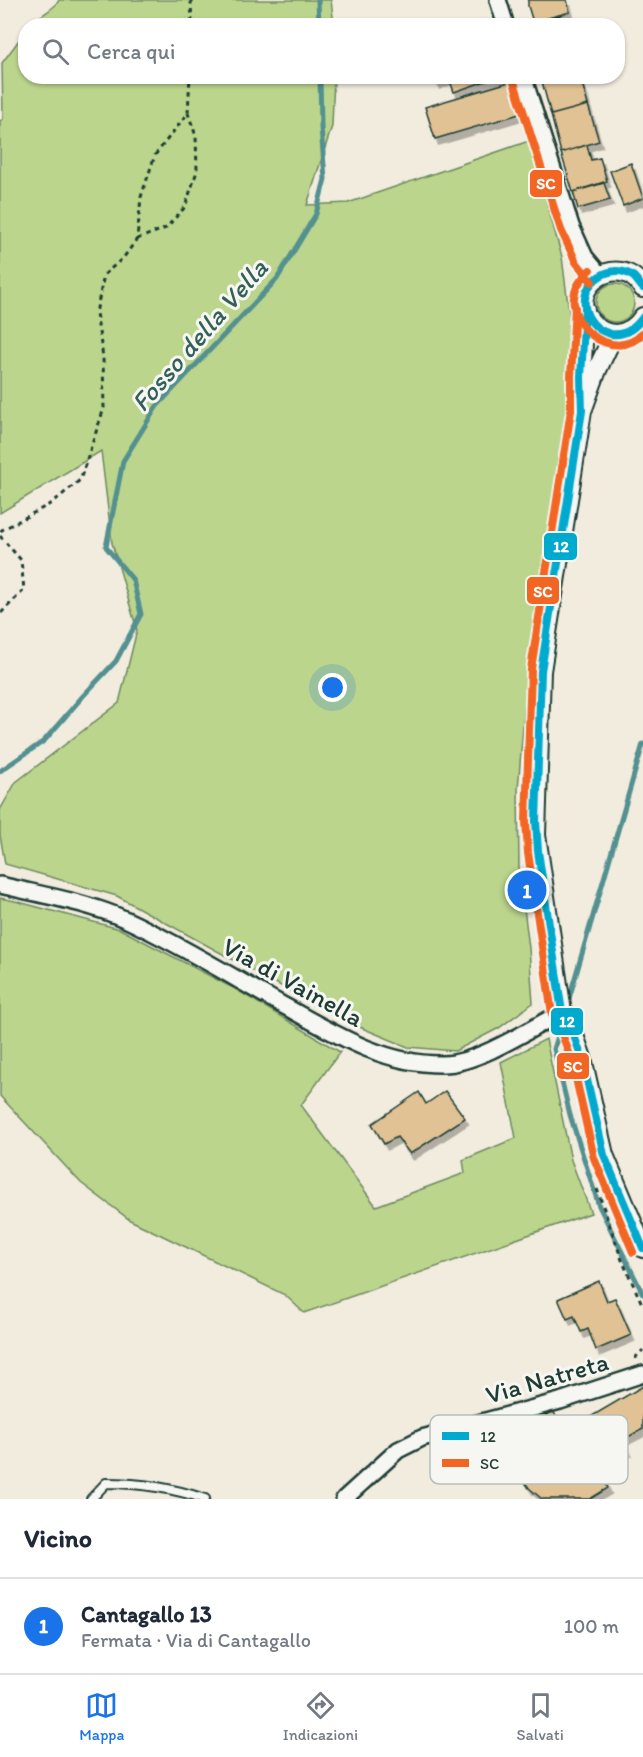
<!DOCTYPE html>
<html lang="it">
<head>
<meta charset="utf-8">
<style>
  :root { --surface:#fff; --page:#f6f6f7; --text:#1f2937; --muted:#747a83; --line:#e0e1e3; --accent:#1a73e8 }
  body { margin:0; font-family:Itim,sans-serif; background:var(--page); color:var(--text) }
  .you { position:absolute; left:333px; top:688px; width:21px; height:21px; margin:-15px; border:4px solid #fff; border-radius:50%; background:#1a73e8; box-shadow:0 0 0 9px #1a73e833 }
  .badge { display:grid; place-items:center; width:39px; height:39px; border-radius:50%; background:var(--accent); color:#fff; font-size:20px; font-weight:700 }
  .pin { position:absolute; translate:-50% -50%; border:3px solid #fff; box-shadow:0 2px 6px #0006 }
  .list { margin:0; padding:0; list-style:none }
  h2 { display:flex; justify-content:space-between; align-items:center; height:78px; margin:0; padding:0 24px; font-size:26px }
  h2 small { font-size:20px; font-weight:400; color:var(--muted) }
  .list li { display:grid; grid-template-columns:39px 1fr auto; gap:18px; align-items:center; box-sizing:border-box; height:96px; padding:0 24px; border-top:2px solid var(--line) }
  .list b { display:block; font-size:22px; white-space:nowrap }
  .list p { margin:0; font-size:20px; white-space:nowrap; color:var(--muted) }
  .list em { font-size:20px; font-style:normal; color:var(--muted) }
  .icon { flex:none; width:33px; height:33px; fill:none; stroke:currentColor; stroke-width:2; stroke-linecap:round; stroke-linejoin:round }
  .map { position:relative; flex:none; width:643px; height:1499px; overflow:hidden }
  .search { position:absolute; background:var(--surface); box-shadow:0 2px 4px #0004; left:18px; right:18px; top:18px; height:66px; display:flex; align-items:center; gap:15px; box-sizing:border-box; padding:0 21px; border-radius:24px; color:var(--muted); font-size:22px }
  .sheet { height:174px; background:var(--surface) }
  nav { display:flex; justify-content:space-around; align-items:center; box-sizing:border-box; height:84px; border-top:2px solid var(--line); background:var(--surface); font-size:16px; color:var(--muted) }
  nav a { display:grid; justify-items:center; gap:3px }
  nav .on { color:var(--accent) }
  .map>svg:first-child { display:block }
</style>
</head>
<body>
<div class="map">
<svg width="643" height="1499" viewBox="0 0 643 1499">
  <defs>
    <filter id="shadow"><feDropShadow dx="3.5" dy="6" stdDeviation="0" flood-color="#0004"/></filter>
  </defs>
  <rect width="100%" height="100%" fill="#f2ecdf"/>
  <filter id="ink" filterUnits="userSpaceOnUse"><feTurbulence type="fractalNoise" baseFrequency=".0167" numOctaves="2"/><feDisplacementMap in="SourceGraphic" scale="12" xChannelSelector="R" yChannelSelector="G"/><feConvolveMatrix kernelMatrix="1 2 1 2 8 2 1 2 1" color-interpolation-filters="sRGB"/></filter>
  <g filter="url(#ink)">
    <path fill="#bbd58c" stroke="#6d8960" stroke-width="1.5" d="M 59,0 L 331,0 L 334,25 L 31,25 C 38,15 55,10 59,0 Z
      M 25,32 L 26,76 L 334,77 L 332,126 L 307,205 L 348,203 L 529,141 L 562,257 L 574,352 L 549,528 L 528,663 L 518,789 L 519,868 L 529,948 L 533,1003 L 499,1028 L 455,1051 L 408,1047 L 345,1021 L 117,896 L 5,864 L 0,835 L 0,810 L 16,782 L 119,703 L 137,630 L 112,543 L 101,451 L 0,513 L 0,121 L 3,119 L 2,63 Z
      M596 303a19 19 0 1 1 38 0a19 19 0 1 1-38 0Z
      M 0,898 L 15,901 L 120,929 L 237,990 L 340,1052 L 301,1105 L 376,1206 L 465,1173 L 463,1160 L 516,1138 L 501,1062 L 546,1039 L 571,1160 L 591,1213 L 304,1313 L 285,1295 L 130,1220 L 81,1183 L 0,1096 Z"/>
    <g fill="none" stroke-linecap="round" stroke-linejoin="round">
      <path stroke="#539090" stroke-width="5" d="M 318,0 L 319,26
        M 0,771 L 44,741 L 83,696 L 116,661 L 141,614 L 133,580 L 106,547 L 123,461 L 157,406 L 277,279 L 316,214 L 325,179 L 321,127 L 320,76
        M 568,1002 L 643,744
        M 562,1023 L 554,1049 L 570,1115 L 599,1206 L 643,1294"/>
    </g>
    <path fill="#e0c294" stroke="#1f3d34" stroke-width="1.5" filter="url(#shadow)" d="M 528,0 L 567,0 L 570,12 L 533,22 L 528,6 Z
      M 560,16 L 562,26 L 527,26 L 526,24 Z
      M 434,76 L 500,76 L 454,92 L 449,78 L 436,83 Z
      M 545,76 L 580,76 L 588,105 L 551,115 L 541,78 Z
      M 516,80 L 526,112 L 435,139 L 425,107 Z
      M 588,105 L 599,141 L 561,153 L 551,115 Z
      M 587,145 L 591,160 L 600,158 L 607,181 L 573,192 L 561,153 Z
      M 631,163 L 643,198 L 623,206 L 610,171 Z
      M 604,183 L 610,200 L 578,209 L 573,192 Z
      M 445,1091 L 465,1118 L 410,1154 L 397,1137 L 384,1144 L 372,1124 L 419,1092 L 426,1104 Z
      M 599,1281 L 607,1301 L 615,1298 L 631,1335 L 596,1350 L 588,1329 L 581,1332 L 574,1316 L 567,1319 L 558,1299 Z
      M 643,1386 L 643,1429 L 622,1440 L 628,1450 L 597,1465 L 608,1488 L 590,1499 L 542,1499 L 529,1488 L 521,1476 L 519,1459 L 520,1446 L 527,1432 L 538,1421 L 553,1411 L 565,1432 Z"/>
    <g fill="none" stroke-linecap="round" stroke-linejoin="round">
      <g stroke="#1f3d34" stroke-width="12">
        <path id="service" d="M 91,1499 L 106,1483 C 141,1483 173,1488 205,1499"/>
      </g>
      <g stroke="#1f3d34" stroke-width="20">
        <path id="minor" d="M 498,0 L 506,26
          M 523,76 L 571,226 L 585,257 L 600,275
          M 0,885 C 42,895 87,902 127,920 C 179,944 229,975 279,1003 C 330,1031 382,1065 443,1064 C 477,1064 532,1028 562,1012
          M 344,1499 L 398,1450 L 422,1438 L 560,1401 L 643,1374"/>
      </g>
      <g stroke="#1f3d34" stroke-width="22">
        <path id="tertiary" d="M 643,288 C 619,248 563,289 591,322 C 598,330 606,334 616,334 C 628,333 637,327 643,317
          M 614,334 L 597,370 L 582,411 L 541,671 L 536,835 L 562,1012 L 572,1030 L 582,1058 L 604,1155 L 643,1248
          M 582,402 L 581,377 L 585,310"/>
      </g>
      <path stroke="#1f3d34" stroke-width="3" stroke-dasharray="4.5 4.5" stroke-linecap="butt" d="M 191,0 L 192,26
        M 137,239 L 166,228 L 185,207 L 197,171 L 196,136 L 188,113
        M 0,531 L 52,503 L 80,480 L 104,408 L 103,357 L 96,313 L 104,275 L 124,257 L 137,239 L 141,197 L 155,155 L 188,113 L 190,76
        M 0,536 L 21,560 L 24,590 L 0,614
        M 597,1189 L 622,1260 L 643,1306
        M 636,1359 L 636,1357 L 643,1350"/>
      <use href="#service" stroke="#f6f6f2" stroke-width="8"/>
      <use href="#minor" stroke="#f6f6f2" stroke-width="15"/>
      <use href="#tertiary" stroke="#f6f6f2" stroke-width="18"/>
      <g stroke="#f6f6f2" stroke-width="12">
        <path id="bus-1" d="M 643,288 C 640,285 637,280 634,277 C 609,258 572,288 589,318 C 594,327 602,332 611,334 C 625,336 636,327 643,317
          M 585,308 L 581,377 L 582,411 L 541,671 L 536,821 L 538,851 L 562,1012 L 572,1030 L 582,1058 L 604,1155 L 643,1248"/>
      </g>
      <g stroke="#f6f6f2" stroke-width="12">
        <path id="bus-2" d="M 513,79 L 561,230 L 576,262 L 592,282
          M 590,270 C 586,275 581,279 578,285 C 558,322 614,366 643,333
          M 575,307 L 571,376 L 571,410 L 531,669 L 526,821 L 528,853 L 552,1014 L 562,1034 L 572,1061 L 594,1158 L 633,1252"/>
      </g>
      <use href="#bus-1" stroke="#00a9ce" stroke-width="8"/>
      <use href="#bus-2" stroke="#f26522" stroke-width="8"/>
    </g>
  </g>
  <g text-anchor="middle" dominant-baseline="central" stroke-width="6" stroke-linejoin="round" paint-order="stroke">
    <g font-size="26" fill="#1f3d34" stroke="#f6f6f2">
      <text transform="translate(293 982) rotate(29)">Via di Vainella</text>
      <text transform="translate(547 1378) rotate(-16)">Via Natreta</text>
    </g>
    <g font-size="27" font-style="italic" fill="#35605a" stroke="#f6f6f2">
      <text transform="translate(199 335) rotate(-49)">Fosso della Vella</text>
    </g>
  </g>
  <rect x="430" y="1415" width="198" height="69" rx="9" fill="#f6f6f2" stroke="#b6beb9" stroke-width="1.5"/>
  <rect x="442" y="1432" width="27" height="8" fill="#00a9ce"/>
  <rect x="442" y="1459" width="27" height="8" fill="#f26522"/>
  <g font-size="16" fill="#1f3d34">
    <text x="480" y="1442">12</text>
    <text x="480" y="1469">SC</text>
  </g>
  <g stroke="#f6f6f2" stroke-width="2">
    <rect x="529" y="169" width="34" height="29" rx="6" fill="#f26522"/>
    <rect x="543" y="532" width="35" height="29" rx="6" fill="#00a9ce"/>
    <rect x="526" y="576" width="34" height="29" rx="6" fill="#f26522"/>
    <rect x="550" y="1007" width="34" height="29" rx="6" fill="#00a9ce"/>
    <rect x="556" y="1052" width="34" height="28" rx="6" fill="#f26522"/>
  </g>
  <g font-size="16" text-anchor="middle" font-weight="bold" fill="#fff">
    <text x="546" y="189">SC</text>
    <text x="561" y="552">12</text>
    <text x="543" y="597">SC</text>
    <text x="567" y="1027">12</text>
    <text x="573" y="1072">SC</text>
  </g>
</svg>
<div class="you"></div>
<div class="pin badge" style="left:527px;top:890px">1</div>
<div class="search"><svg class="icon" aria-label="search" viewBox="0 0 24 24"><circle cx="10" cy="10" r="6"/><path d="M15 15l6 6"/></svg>Cerca qui</div>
</div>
<section class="sheet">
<h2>Vicino<small></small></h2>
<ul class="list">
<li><span class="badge">1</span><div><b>Cantagallo 13</b><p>Fermata · Via di Cantagallo</p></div><em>100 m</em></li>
</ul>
</section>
<nav>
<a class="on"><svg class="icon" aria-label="map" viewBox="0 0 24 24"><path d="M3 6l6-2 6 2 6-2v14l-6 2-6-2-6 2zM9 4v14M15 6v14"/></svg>Mappa</a>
<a><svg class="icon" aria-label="directions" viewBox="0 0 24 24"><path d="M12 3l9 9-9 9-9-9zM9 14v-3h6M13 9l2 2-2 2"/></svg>Indicazioni</a>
<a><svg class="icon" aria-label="saved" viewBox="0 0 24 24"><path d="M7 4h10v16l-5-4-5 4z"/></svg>Salvati</a>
</nav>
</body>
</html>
